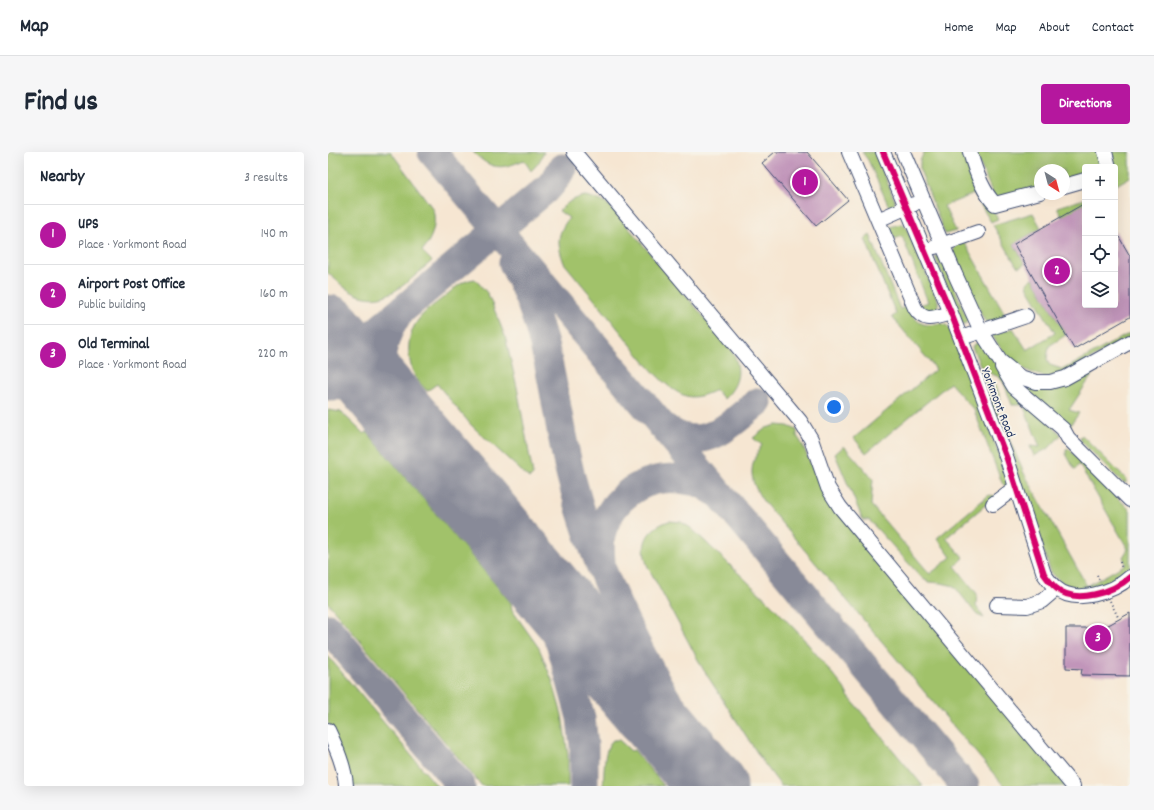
<!DOCTYPE html>
<html lang="en">
<head>
<meta charset="utf-8">
<style>
  :root { --surface:#fff; --page:#f6f6f7; --text:#1f2937; --muted:#747a83; --line:#e0e1e3; --accent:#b5179e }
  body { margin:0; font-family:Dekko,sans-serif; background:var(--page); color:var(--text) }
  .controls { position:absolute; right:12px; top:12px; display:grid; overflow:hidden; border-radius:4px; box-shadow:0 4px 16px #0002 }
  .controls button { width:36px; height:36px; display:grid; place-items:center; padding:0; border:0; border-bottom:1px solid var(--line); background:var(--surface); color:var(--text); font:20px sans-serif }
  .compass { position:absolute; left:706px; top:12px; width:36px; height:36px; border-radius:50%; background:var(--surface); box-shadow:0 4px 16px #0002; rotate:144deg }
  .you { position:absolute; left:506px; top:255px; width:14px; height:14px; margin:-10px; border:3px solid #fff; border-radius:50%; background:#1a73e8; box-shadow:0 0 0 6px #1a73e833 }
  .badge { display:grid; place-items:center; width:26px; height:26px; border-radius:50%; background:var(--accent); color:#fff; font-size:13px; font-weight:700 }
  .pin { position:absolute; translate:-50% -50%; border:2px solid #fff; box-shadow:0 1px 4px #0006 }
  .list { margin:0; padding:0; list-style:none }
  h2 { display:flex; justify-content:space-between; align-items:center; height:52px; margin:0; padding:0 16px; font-size:17px }
  h2 small { font-size:13px; font-weight:400; color:var(--muted) }
  .list li { display:grid; grid-template-columns:26px 1fr auto; gap:12px; align-items:center; box-sizing:border-box; height:60px; padding:0 16px; border-top:1px solid var(--line) }
  .list b { display:block; font-size:15px; white-space:nowrap }
  .list p { margin:0; font-size:13px; white-space:nowrap; color:var(--muted) }
  .list em { font-size:13px; font-style:normal; color:var(--muted) }
  .icon { flex:none; width:22px; height:22px; fill:none; stroke:currentColor; stroke-width:2; stroke-linecap:round; stroke-linejoin:round }
  .map { position:relative; flex:none; width:802px; height:634px; overflow:hidden; border-radius:4px }
  header { display:flex; align-items:center; gap:24px; box-sizing:border-box; height:56px; padding:0 20px; background:var(--surface); border-bottom:1px solid var(--line) }
  header strong { font-size:19px }
  nav { display:flex; gap:22px; margin-inline-start:auto; font-size:14px }
  .intro { display:flex; align-items:center; justify-content:space-between; box-sizing:border-box; height:96px; padding:0 24px }
  h1 { margin:0; font-size:28px }
  .button { padding:10px 18px; border-radius:4px; background:var(--accent); color:#fff; font-size:14px; font-weight:700 }
  main { display:flex; gap:24px; padding:0 24px }
  aside { flex:1; background:var(--surface); border-radius:4px; box-shadow:0 4px 16px #0002 }
  .map>svg:first-child { display:block }
</style>
</head>
<body>
<header>
<strong>Map</strong>
<nav><a>Home</a><a>Map</a><a>About</a><a>Contact</a></nav>
</header>
<div class="intro"><h1>Find us</h1><a class="button">Directions</a></div>
<main>
<aside>
<h2>Nearby<small>3 results</small></h2>
<ul class="list">
<li><span class="badge">1</span><div><b>UPS</b><p>Place · Yorkmont Road</p></div><em>140 m</em></li>
<li><span class="badge">2</span><div><b>Airport Post Office</b><p>Public building</p></div><em>160 m</em></li>
<li><span class="badge">3</span><div><b>Old Terminal</b><p>Place · Yorkmont Road</p></div><em>220 m</em></li>
</ul>
</aside>
<div class="map">
<svg width="802" height="634" viewBox="0 0 802 634">
  <rect width="100%" height="100%" fill="#f7f3e8"/>
  <filter id="ink" filterUnits="userSpaceOnUse"><feTurbulence type="fractalNoise" baseFrequency=".025" numOctaves="2"/><feDisplacementMap in="SourceGraphic" scale="8" xChannelSelector="R" yChannelSelector="G"/><feConvolveMatrix kernelMatrix="1 2 1 2 8 2 1 2 1" color-interpolation-filters="sRGB"/></filter>
  <filter id="wash" filterUnits="userSpaceOnUse"><feTurbulence type="fractalNoise" baseFrequency=".012" numOctaves="4" result="noise"/><feDisplacementMap in="SourceGraphic" scale="16" xChannelSelector="R" yChannelSelector="G"/><feGaussianBlur stdDeviation="0.9" result="paint"/><feColorMatrix in="noise" values="0 0 0 0 0 0 0 0 0 0 0 0 0 0 0 0 0 1.4 0 .05"/><feComposite in="paint" operator="in"/></filter>
  <g filter="url(#wash)">
    <rect width="100%" height="100%" fill="#f6e6d2"/>
    <path fill="#a1c26a" stroke="#5e7864" d="M 0,0 L 63,0 L 105,57 C 109,73 104,87 94,99 L 104,109 C 76,132 53,162 16,135 C 11,130 5,126 0,121 Z
      M 145,0 L 216,0 C 213,8 209,13 203,19 L 196,8 C 173,18 163,18 145,0 Z
      M 534,0 L 547,0 L 567,49 L 566,53 L 562,57 L 540,8 Z
      M 596,0 L 639,0 L 650,33 L 670,67 L 663,70 L 646,42 L 616,54 L 628,79 L 617,82 L 592,18 L 592,9 Z
      M 647,0 L 773,0 L 776,15 L 757,15 L 757,23 L 736,29 L 736,18 L 712,18 L 712,36 L 667,47 Z
      M 781,0 L 802,0 L 802,25 L 787,34 L 787,15 Z
      M 257,44 C 267,46 275,49 283,55 L 403,197 C 414,216 412,232 396,247 L 388,238 C 379,242 368,247 358,244 C 333,236 308,198 291,178 C 273,155 254,133 236,111 C 229,92 228,83 241,66 L 231,59 C 238,51 246,46 257,44 Z
      M 757,47 L 757,51 L 734,65 L 729,55 Z
      M 705,61 L 713,76 L 686,92 L 697,112 L 691,115 L 688,113 L 665,73 Z
      M 572,72 L 575,72 L 578,75 L 610,149 L 610,153 L 606,159 L 598,161 L 592,153 L 600,150 L 574,84 L 567,87 L 562,77 L 562,75 Z
      M 542,83 L 572,157 L 580,154 C 595,189 611,161 622,177 L 682,330 L 678,335 L 674,331 L 646,258 L 622,231 L 538,301 L 526,286 L 608,217 L 564,165 L 568,162 L 537,87 Z
      M 636,90 L 677,162 L 675,166 L 660,170 L 656,168 L 625,100 C 625,93 630,92 636,90 Z
      M 609,104 L 614,105 L 640,168 L 637,172 L 634,172 L 607,105 Z
      M 705,126 L 738,183 L 721,194 L 719,207 L 722,213 L 734,217 L 742,214 L 802,181 L 802,185 L 734,223 C 730,224 725,225 721,225 C 697,223 675,203 664,183 L 685,176 L 699,198 L 727,181 L 700,136 L 699,131 Z
      M 147,127 L 160,142 L 177,184 L 189,235 L 205,323 L 203,325 L 201,326 L 143,273 L 109,232 L 99,239 C 95,234 90,230 87,224 C 79,207 78,187 88,171 C 95,160 106,153 116,145 C 126,137 134,128 147,127 Z
      M 649,191 L 652,191 L 733,283 L 721,296 L 706,304 L 702,294 L 712,295 L 695,253 L 684,253 L 676,231 L 671,225 L 659,220 L 653,215 L 644,195 L 645,193 Z
      M 787,204 L 781,212 L 772,211 L 741,258 L 751,261 L 742,274 L 739,274 L 690,231 L 707,234 Z
      M 655,229 L 668,234 L 673,247 L 667,255 L 696,321 L 759,434 L 798,412 L 795,405 L 800,397 L 751,312 L 747,318 L 738,302 L 738,298 L 741,297 L 802,358 L 802,415 C 787,427 763,443 742,435 C 735,432 728,426 723,420 Z
      M 0,258 L 13,260 L 36,282 L 39,280 L 183,451 L 184,458 L 211,496 L 224,528 L 234,563 L 240,603 L 240,634 L 154,634 L 0,451 Z
      M 449,273 L 460,274 L 469,278 L 469,284 L 473,290 L 492,332 L 738,634 L 676,634 L 435,349 C 421,328 420,314 434,293 L 425,286 L 438,276 Z
      M 754,283 L 798,327 L 799,330 L 797,331 L 794,330 L 753,289 L 752,285 Z
      M 516,294 L 545,327 L 543,353 L 602,422 L 623,405 L 609,386 L 661,343 L 668,344 L 618,386 L 636,406 L 627,414 L 649,442 L 648,454 L 656,466 L 649,463 L 626,434 L 613,431 L 601,430 L 595,427 L 541,368 L 535,368 L 507,302 Z
      M 341,369 L 353,370 L 363,376 L 444,453 L 475,486 L 516,536 L 520,544 L 595,634 L 453,634 L 435,610 L 375,517 L 320,415 C 311,392 318,377 341,369 Z
      M 0,504 L 109,634 L 23,634 L 2,574 L 0,570 Z
      M 285,588 L 291,588 L 303,599 L 306,598 L 336,634 L 275,634 C 277,620 274,598 285,588 Z"/>
    <g fill="none" stroke-linecap="round" stroke-linejoin="round">
      <path stroke="#888a98" stroke-width="29" d="M 104,0 L 637,634
        M 185,111 C 198,137 209,164 216,193 C 228,238 232,286 245,332 C 274,441 331,540 392,634
        M 69,164 C 54,186 48,214 59,239 C 62,247 67,254 71,262
        M 0,220 L 221,35 L 229,25 L 234,16
        M 0,234 C 33,232 45,240 70,261
        M 333,273 C 341,278 349,285 358,286 C 387,292 409,266 430,250
        M 180,391 L 221,463 L 234,497 L 253,566 L 256,594 L 256,634
        M 273,410 C 272,399 271,387 275,376 C 288,340 324,319 362,329 C 366,329 370,330 374,332 C 378,334 383,337 387,340
        M 0,476 L 133,634"/>
      <path stroke="#888a98" stroke-width="71" d="M 0,178 L 384,634"/>
    </g>
    <g id="blocks">
      <path fill="#c195ba" d="M 447,0 L 479,0 L 520,48 L 488,74 L 434,11 Z
        M 757,51 L 757,153 L 787,153 L 787,78 L 802,104 L 802,165 L 746,197 L 686,92 Z
        M 802,461 L 802,524 L 753,523 L 754,517 L 738,516 L 738,476 L 775,476 Z"/>
    </g>
  </g>
  <g filter="url(#ink)">
    <use href="#blocks" fill-opacity="0" stroke="#3c4a6f" stroke-width="1"/>
    <g fill="none" stroke-linecap="round" stroke-linejoin="round">
      <g stroke="#3c4a6f" stroke-width="16">
        <path id="minor" d="M 246,0 L 472,269 L 483,287 L 500,336 L 512,355 L 745,634
          M 521,0 L 587,156 C 597,172 607,165 623,161
          M 555,0 L 623,161 L 679,307 L 716,422 C 719,426 723,432 728,436 C 747,453 786,440 802,425
          M 575,0 L 627,122 L 653,179 L 672,209 L 692,225 L 708,230 L 722,230 L 737,226 L 802,190
          M 642,0 C 647,18 654,39 667,52 L 712,40
          M 777,0 L 781,15
          M 736,34 L 757,28
          M 550,68 L 586,52
          M 607,95 L 650,80
          M 633,186 L 698,164
          M 674,215 L 686,235 L 735,277 L 740,286 L 802,348
          M 665,352 L 688,335
          M 669,453 L 699,454 L 714,449 L 728,437
          M 0,578 C 8,595 17,615 18,634"/>
      </g>
      <path stroke="#3c4a6f" stroke-width="2" stroke-dasharray="1 3" stroke-linecap="butt" d="M 792,410 L 794,417
        M 769,423 L 772,429
        M 782,449 L 791,467"/>
      <use href="#minor" stroke="#fff" stroke-width="14"/>
      <g stroke="#f7f3e8" stroke-width="8">
        <path id="cycleway" d="M 555,0 L 623,161 L 679,307 L 716,422 C 719,426 723,432 728,436 C 747,453 786,440 802,425"/>
      </g>
      <use href="#cycleway" stroke="#d6006c" stroke-width="6"/>
    </g>
  </g>
  <g text-anchor="middle" dominant-baseline="central" stroke-width="3.5" stroke-linejoin="round" paint-order="stroke">
    <g font-size="13" fill="#1b2f5e" stroke="#f7f3e8">
      <text transform="translate(669 251) rotate(69)">Yorkmont Road</text>
    </g>
  </g>
</svg>
<div class="controls">
<button>+</button>
<button>−</button>
<button><svg class="icon" aria-label="locate" viewBox="0 0 24 24"><circle cx="12" cy="12" r="6"/><path d="M12 2v4M12 18v4M2 12h4M18 12h4"/></svg></button>
<button><svg class="icon" aria-label="layers" viewBox="0 0 24 24"><path d="M12 4l9 5-9 5-9-5zM3 14l9 5 9-5"/></svg></button>
</div>
<svg class="compass" viewBox="-18 -18 36 36"><path d="M0-13l5 13h-10z" fill="#e53935"/><path d="M0 13l5-13h-10z" fill="#747a83"/></svg>
<div class="you"></div>
<div class="pin badge" style="left:477px;top:30px">1</div>
<div class="pin badge" style="left:729px;top:119px">2</div>
<div class="pin badge" style="left:770px;top:486px">3</div>
</div>
</main>
</body>
</html>
